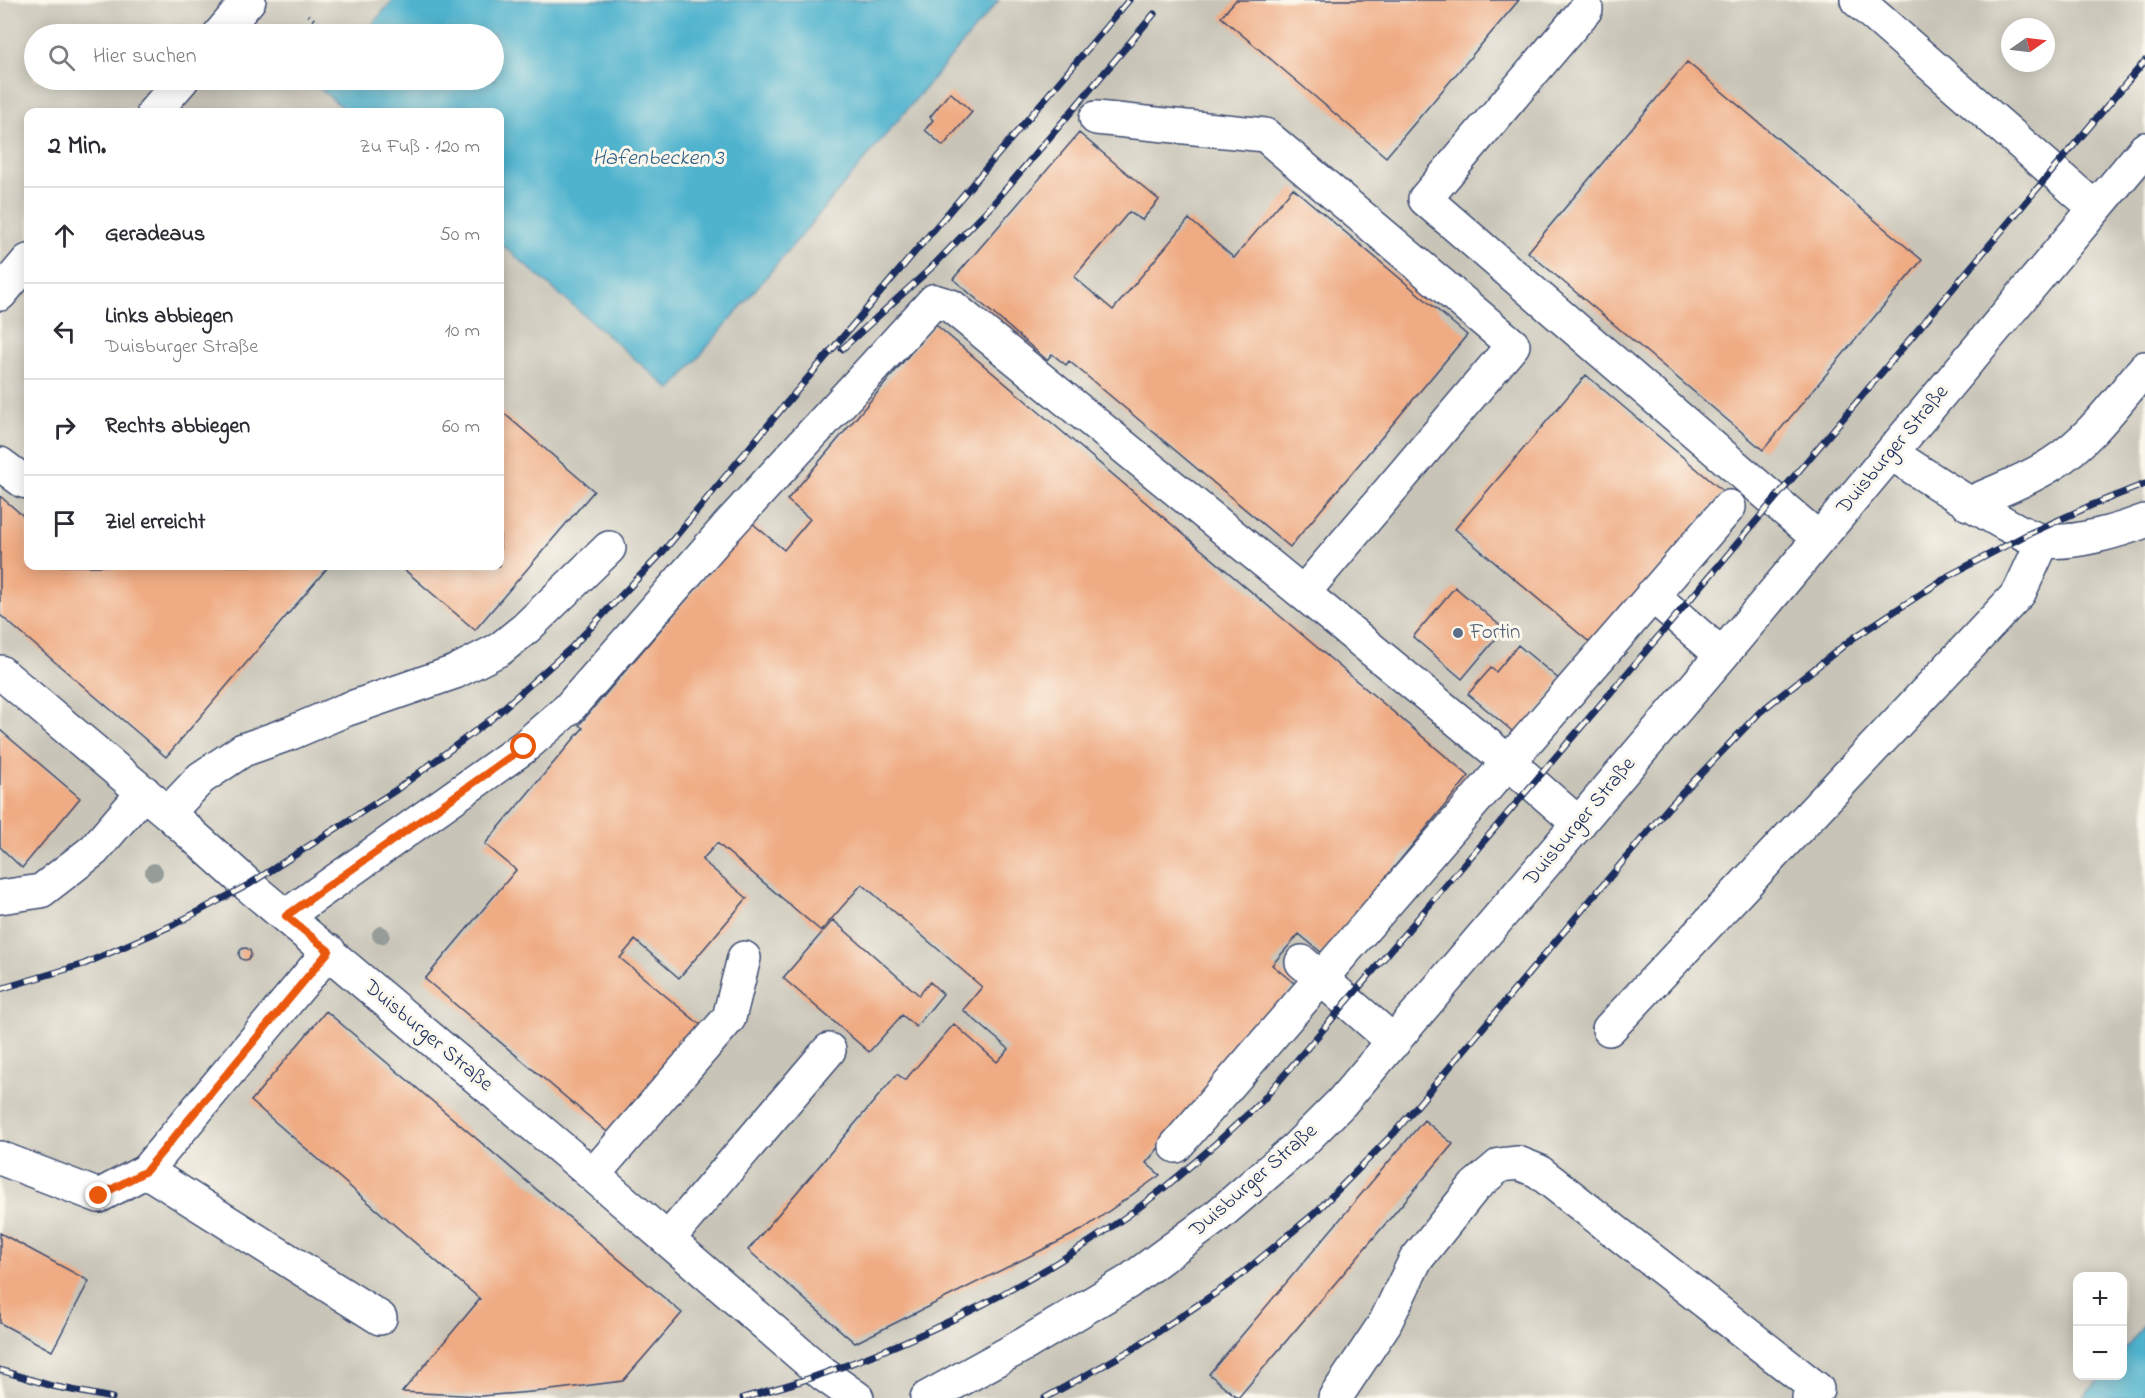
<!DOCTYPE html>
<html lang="de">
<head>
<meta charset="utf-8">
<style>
  :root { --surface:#fff; --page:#f7f7f7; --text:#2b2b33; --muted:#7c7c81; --line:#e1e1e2 }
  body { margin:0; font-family:"Indie Flower",sans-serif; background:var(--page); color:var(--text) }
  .controls { position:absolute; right:18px; bottom:18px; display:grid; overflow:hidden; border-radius:12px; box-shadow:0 3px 15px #0003 }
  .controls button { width:54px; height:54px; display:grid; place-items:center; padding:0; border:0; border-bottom:2px solid var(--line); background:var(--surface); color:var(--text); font:30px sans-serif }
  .compass { position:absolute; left:2001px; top:18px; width:54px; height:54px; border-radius:50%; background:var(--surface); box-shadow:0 3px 15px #0003; rotate:76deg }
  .stop { position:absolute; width:18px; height:18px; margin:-14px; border:4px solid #ea580c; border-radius:50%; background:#fff }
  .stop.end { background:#ea580c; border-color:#fff; box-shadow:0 2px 6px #0008 }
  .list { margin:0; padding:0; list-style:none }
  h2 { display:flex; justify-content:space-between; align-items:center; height:78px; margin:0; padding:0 24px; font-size:26px }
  h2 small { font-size:20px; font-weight:400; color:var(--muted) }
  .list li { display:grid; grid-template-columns:39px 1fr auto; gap:18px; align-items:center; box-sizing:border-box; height:96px; padding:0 24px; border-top:2px solid var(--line) }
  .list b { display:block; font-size:22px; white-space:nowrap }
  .list p { margin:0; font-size:20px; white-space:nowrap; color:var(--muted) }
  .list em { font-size:20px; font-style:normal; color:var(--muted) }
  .icon { flex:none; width:33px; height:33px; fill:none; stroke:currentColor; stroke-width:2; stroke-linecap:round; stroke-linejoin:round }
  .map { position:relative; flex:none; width:2145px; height:1398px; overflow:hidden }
  .search { position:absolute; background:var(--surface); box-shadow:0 3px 15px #0003; left:24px; top:24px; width:480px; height:66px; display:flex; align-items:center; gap:15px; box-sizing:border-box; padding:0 21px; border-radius:33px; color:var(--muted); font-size:22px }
  .panel { position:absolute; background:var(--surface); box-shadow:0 3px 15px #0003; left:24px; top:108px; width:480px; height:462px; border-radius:12px }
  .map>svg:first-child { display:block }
</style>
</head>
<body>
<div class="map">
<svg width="2145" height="1398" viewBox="0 0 2145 1398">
  <rect width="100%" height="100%" fill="#fbf7ec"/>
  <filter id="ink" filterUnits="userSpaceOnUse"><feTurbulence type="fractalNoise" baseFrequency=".0167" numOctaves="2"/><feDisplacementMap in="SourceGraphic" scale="12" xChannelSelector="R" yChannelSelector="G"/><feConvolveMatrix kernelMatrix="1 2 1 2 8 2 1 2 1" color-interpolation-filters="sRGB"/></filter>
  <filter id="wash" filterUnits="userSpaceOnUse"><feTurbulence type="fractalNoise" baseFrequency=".008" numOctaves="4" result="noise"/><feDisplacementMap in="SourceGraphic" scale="24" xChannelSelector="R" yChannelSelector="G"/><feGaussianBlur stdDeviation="1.35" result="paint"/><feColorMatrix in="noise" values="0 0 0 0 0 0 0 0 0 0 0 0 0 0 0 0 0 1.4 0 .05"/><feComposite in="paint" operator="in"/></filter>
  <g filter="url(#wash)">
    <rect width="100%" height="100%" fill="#f7ebd8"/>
    <path fill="#c8c4b8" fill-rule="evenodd" d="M 0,0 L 393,0 L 364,34 L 34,34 L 34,80 L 326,80 L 319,88 L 348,112 L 28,112 L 28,566 L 500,566 L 500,243 L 671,390 L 999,0 L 2145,0 L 2145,1324 L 2123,1351 L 2122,1276 L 2078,1276 L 2078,1376 L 2102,1376 L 2083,1398 L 0,1398 ZM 2010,27 L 2046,27 L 2046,63 L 2010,63 Z"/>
    <path fill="#4fb3ce" stroke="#357196" stroke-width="1.5" d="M 393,0 L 999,0 L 671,390 L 500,243 L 500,112 L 348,112 L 319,88 L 326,80 L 494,80 L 494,34 L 364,34 Z
      M 2145,1324 L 2145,1398 L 2083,1398 L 2102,1376 L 2122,1376 L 2123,1351 Z"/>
    <g id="blocks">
      <path fill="#efab83" d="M 1236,0 L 1519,0 L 1386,157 L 1221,17 Z
        M 1687,62 L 1922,260 L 1763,450 L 1528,252 Z
        M 950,92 L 972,112 L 943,146 L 925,130 L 933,120 L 930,117 Z
        M 1079,133 L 1159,200 L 1142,220 L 1129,212 L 1074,277 L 1113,310 L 1189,219 L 1234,258 L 1293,188 L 1467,335 L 1290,547 L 1069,361 L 1066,365 L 1052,354 L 1047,360 L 953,279 Z
        M 935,324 L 1469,776 L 1323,954 L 1299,934 L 1272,965 L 1295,984 L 1146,1163 L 1160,1175 L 1082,1230 L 855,1343 L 748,1250 L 897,1074 L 905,1080 L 954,1024 L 997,1062 L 1009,1049 L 963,1010 L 982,987 L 862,884 L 821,931 L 717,843 L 702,860 L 747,898 L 679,978 L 635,940 L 620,958 L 703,1027 L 612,1136 L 425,979 L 516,870 L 485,844 L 583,728 L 579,725 L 752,523 L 784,550 L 810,519 L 787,500 Z
        M 1586,375 L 1724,492 L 1594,646 L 1455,529 Z
        M 500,410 L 594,491 L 475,630 L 400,566 L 500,566 Z
        M 0,496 L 28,520 L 28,566 L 329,566 L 166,757 L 0,615 Z
        M 1455,587 L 1504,629 L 1462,679 L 1413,637 Z
        M 1518,645 L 1560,680 L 1518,736 L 1468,694 L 1491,668 L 1496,672 Z
        M 0,730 L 80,798 L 22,868 L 0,847 Z
        M 833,920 L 919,995 L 930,982 L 943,994 L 916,1027 L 902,1015 L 869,1052 L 783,978 Z
        M239 954a6 6 0 1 1 12 0a6 6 0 1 1-12 0Z
        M 326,1011 L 682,1313 L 623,1381 L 543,1391 L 481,1396 L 402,1392 L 480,1299 L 251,1101 Z
        M 1424,1120 L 1453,1144 L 1238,1398 L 1209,1374 Z
        M 0,1233 L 89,1281 L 52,1351 L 0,1323 Z"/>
    </g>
  </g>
  <g filter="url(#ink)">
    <use href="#blocks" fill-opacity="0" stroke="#3c4b70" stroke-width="1.5"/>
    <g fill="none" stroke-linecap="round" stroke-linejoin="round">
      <g stroke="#3c4b70" stroke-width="36">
        <path id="minor" d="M 1857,0 L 2095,208
          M 1586,9 L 1425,199 L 1819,539
          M 220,34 L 249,0
          M 154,112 L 182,80
          M 1096,118 L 1265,135 L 1513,345 L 1303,593
          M 0,294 L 28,261
          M 1891,453 C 1927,477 1962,500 2000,521 C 2015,529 2030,539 2046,541 C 2074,544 2119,531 2145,521
          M 0,464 L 23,481 L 28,482
          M 1968,504 C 1996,491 2026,481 2052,464 C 2090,440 2116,402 2145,368
          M 1652,595 L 1722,655
          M 0,672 L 168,813 L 248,885 L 593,1175 L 823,1374 L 857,1398
          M 168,813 L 201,778 L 243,750 L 291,733 L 345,710 L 455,672 L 500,649 L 526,628 L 609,548
          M 0,897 L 41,891 L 94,850 L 144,792
          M 286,916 L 524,747 L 568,709 L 727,527 L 934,301 L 951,306 L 1303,593 L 1500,755 L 1579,824
          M 1302,962 L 1394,1042
          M 1609,1029 L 2019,593 L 2043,541
          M 1176,1146 L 1729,507
          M 0,1158 L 99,1196 L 146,1171 L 329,951
          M 146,1171 L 380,1318
          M 593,1175 L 729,1018 L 744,958
          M 668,1239 L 829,1050
          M 927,1398 L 1025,1344 L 1128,1282 L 1216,1217 L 1296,1148 L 1341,1103 L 1722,655 L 2145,149
          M 1335,1398 L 1385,1323 L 1415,1261 L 1475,1186 L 1500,1165 L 1518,1163 L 1538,1171 L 1817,1389 L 1809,1398"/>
      </g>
      <path stroke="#3c4b70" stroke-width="4" stroke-dasharray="1.5 4.5" stroke-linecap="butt" d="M 308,15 L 331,34"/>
      <use href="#minor" stroke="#fff" stroke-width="33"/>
      <g stroke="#1b2f5e" stroke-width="7">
        <path id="rail" d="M 842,349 L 931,268 L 994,203 L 1154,14
          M 0,989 L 84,964 L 173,925 L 248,885 L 396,790 L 490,720 L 572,647 L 661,554 L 784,406 L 1129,0
          M 0,1370 L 52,1386 L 112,1398
          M 743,1398 C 770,1390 798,1383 825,1373 C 932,1335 1035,1282 1127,1216 C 1175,1182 1219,1141 1262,1101 L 1676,616 L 2145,61
          M 1045,1398 L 1131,1350 L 1232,1282 L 1315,1213 L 1395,1132 L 1668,808 L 1760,712 L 1852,639 L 1950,575 L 2026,535 L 2092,505 L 2145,484"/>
      </g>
      <use href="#rail" stroke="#fbf7ec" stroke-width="4.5" stroke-dasharray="14" stroke-linecap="butt"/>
    </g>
    <g fill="#969d98">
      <circle cx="154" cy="872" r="9"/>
      <circle cx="381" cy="935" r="9"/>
    </g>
  </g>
  <g fill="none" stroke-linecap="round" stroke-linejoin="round" filter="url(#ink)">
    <path stroke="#ea580c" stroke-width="8" d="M 99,1196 L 146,1171 L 329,951 L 286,916 L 524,747"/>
  </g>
  <circle fill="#5c6f8a" stroke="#fbf7ec" stroke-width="2" cx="1458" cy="633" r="6"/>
  <g text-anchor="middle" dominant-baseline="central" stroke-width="6" stroke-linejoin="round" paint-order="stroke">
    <g font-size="21" fill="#1b2f5e" stroke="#fbf7ec">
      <text transform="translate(1893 450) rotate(-50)">Duisburger Straße</text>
      <text transform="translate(1580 822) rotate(-50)">Duisburger Straße</text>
      <text transform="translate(428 1036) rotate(40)">Duisburger Straße</text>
      <text transform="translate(1254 1181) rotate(-41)">Duisburger Straße</text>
    </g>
    <g font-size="21" fill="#4e5e75" stroke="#fbf7ec" text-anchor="start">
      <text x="1470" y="633">Fortin</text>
    </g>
    <g font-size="22" font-style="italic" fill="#2d5d85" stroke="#fbf7ec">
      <text x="658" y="159">Hafenbecken 3</text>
    </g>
  </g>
</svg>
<div class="controls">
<button>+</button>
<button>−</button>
</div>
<svg class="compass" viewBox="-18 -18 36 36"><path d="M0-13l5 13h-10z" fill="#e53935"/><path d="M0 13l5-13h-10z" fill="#7c7c81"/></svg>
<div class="stop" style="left:524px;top:747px"></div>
<div class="stop end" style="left:99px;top:1196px"></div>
<div class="search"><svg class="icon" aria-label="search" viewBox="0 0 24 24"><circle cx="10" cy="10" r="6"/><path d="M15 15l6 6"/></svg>Hier suchen</div>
<section class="panel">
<h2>2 Min.<small>Zu Fuß · 120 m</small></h2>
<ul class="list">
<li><svg class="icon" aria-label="ahead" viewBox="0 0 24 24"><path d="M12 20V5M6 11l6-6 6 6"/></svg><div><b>Geradeaus</b></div><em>50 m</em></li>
<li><svg class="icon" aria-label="left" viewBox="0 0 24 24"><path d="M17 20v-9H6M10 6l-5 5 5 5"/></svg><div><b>Links abbiegen</b><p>Duisburger Straße</p></div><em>10 m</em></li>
<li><svg class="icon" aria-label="right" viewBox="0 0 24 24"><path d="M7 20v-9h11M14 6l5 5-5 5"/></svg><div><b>Rechts abbiegen</b></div><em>60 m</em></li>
<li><svg class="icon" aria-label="arrive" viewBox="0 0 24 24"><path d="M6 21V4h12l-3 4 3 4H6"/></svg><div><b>Ziel erreicht</b></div></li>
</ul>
</section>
</div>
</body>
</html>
